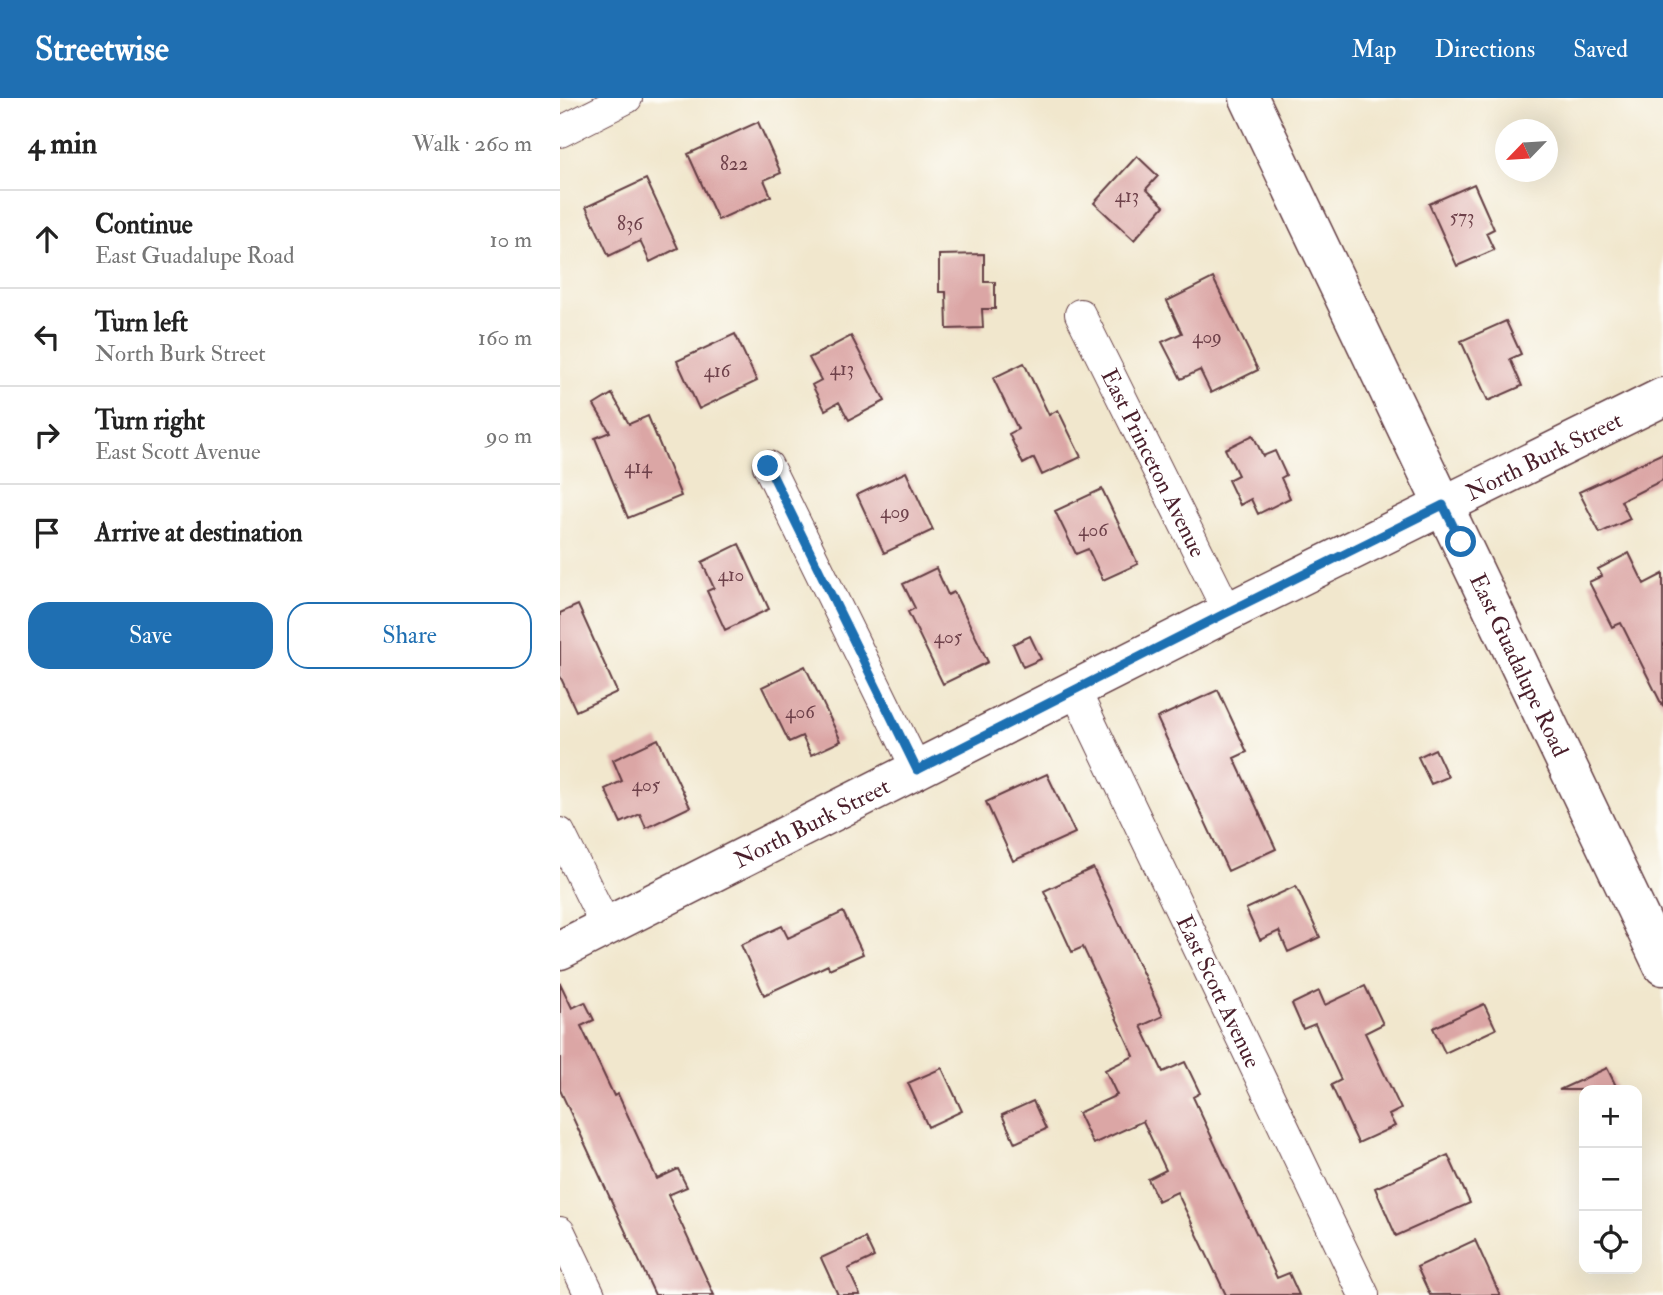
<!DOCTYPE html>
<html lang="en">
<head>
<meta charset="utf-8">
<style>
  :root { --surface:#fff; --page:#f2f2f2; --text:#222; --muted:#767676; --line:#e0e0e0; --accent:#1f6fb2 }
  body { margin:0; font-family:"IM FELL Double Pica",serif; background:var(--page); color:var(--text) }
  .controls { position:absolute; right:21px; bottom:21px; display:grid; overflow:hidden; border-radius:14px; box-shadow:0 7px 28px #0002 }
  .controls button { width:63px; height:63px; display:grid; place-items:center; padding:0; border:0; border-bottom:2px solid var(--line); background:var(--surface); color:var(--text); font:35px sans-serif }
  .compass { position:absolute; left:935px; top:21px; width:63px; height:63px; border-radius:50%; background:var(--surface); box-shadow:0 7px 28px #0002; rotate:245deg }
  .stop { position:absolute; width:21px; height:21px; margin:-16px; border:5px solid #1f6fb2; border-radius:50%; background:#fff }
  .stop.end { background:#1f6fb2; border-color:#fff; box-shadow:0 2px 7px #0008 }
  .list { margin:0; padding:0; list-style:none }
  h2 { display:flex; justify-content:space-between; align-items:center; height:91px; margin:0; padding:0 28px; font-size:30px }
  h2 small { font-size:23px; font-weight:400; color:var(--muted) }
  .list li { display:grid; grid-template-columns:46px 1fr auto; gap:21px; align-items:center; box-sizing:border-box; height:98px; padding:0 28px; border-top:2px solid var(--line) }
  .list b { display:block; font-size:26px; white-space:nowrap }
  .list p { margin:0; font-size:23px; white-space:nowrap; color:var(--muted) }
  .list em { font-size:23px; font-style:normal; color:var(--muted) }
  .actions { display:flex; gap:14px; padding:21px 28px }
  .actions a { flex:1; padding:16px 0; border:2px solid var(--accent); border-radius:21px; text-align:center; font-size:24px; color:var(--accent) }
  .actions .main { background:var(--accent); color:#fff }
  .icon { flex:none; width:38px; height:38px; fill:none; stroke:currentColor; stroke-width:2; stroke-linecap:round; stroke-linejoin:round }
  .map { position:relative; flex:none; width:1103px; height:1197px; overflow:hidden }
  header { display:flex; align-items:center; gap:42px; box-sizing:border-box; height:98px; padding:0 35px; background:var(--accent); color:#fff }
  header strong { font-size:33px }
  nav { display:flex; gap:38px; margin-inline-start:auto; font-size:24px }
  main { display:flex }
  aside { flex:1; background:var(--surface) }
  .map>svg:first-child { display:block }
</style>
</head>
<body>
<header>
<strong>Streetwise</strong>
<nav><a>Map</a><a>Directions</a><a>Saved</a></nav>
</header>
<main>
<aside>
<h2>4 min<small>Walk · 260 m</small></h2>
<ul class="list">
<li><svg class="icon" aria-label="ahead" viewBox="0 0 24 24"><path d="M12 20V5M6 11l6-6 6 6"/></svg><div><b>Continue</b><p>East Guadalupe Road</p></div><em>10 m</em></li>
<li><svg class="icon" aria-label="left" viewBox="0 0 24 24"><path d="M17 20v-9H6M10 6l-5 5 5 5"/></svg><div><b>Turn left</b><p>North Burk Street</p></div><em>160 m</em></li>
<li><svg class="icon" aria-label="right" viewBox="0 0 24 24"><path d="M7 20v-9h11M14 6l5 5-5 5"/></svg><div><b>Turn right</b><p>East Scott Avenue</p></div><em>90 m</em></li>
<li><svg class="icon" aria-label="arrive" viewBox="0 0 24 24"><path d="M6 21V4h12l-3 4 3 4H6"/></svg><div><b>Arrive at destination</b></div></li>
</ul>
<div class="actions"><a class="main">Save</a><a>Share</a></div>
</aside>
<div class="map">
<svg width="1103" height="1197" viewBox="0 0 1103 1197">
  <rect width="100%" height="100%" fill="#fdfcf7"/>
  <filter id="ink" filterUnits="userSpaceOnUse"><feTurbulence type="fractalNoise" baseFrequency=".0143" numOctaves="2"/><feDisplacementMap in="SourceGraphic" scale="14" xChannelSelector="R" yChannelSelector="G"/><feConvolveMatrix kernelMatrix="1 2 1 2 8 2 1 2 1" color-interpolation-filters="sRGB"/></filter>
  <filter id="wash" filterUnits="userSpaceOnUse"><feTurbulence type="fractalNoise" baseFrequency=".00686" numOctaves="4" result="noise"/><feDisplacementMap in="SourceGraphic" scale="28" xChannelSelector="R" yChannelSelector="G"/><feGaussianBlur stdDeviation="1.57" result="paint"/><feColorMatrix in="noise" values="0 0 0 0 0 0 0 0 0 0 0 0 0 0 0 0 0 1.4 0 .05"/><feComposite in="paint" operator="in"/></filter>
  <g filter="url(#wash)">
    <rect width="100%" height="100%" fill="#f1e7cd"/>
    <g id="blocks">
      <path fill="#dba6a5" d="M 198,24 L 221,75 L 204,82 L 211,98 L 158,122 L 128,56 Z
        M 577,58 L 598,78 L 586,91 L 604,108 L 574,142 L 534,105 Z
        M 86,81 L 118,150 L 90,164 L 80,143 L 49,158 L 26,109 Z
        M 914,86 L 934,131 L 926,135 L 934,152 L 897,168 L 869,106 Z
        M 424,156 L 424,184 L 435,184 L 435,211 L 422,211 L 423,230 L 387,231 L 386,194 L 379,194 L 379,157 Z
        M 653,180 L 698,272 L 651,295 L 640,272 L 621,281 L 602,244 L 622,235 L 607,203 Z
        M 946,223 L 961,256 L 950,261 L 962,288 L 928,303 L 901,243 Z
        M 175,236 L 197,283 L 139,311 L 117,263 Z
        M 291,238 L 325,303 L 289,322 L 279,304 L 265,312 L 252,287 L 261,282 L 249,260 Z
        M 464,265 L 489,317 L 498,312 L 521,359 L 482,377 L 474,360 L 463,366 L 449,336 L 458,331 L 433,280 Z
        M 52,296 L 69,326 L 88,318 L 121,398 L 68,420 L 35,340 L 50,334 L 34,307 Z
        M 693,337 L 703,358 L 715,353 L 726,377 L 721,380 L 730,400 L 698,416 L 691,401 L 680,407 L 668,382 L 678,377 L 665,351 Z
        M 1103,355 L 1103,382 L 1061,403 L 1070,421 L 1040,435 L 1019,394 Z
        M 346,374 L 373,432 L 324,455 L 297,397 Z
        M 542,391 L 578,466 L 543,482 L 528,451 L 516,456 L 495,413 Z
        M 179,446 L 209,511 L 165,532 L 147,493 L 154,490 L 142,464 Z
        M 1069,455 L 1084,486 L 1103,476 L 1103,609 L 1061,525 L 1052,529 L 1029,484 L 1042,478 L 1038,471 Z
        M 376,470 L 388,497 L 394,494 L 428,564 L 383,586 L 348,514 L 355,510 L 343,486 Z
        M 18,507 L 57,594 L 16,613 L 0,578 L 0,515 Z
        M 470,538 L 481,561 L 463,569 L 453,546 Z
        M 245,568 L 281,643 L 251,657 L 242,638 L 229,644 L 202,589 Z
        M 658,592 L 687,654 L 674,660 L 716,751 L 668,773 L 597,620 Z
        M 98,641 L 130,709 L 86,730 L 80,716 L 61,725 L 45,691 L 62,683 L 53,662 Z
        M 875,651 L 888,679 L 871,686 L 858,659 Z
        M 487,676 L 515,735 L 453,763 L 426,704 Z
        M 533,770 L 603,918 L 581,928 L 603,974 L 625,964 L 640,995 L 633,999 L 717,1180 L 729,1175 L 739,1197 L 666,1197 L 617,1094 L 598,1103 L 588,1081 L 606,1072 L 583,1023 L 533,1046 L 518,1015 L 557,997 L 545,972 L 574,958 L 523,849 L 512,854 L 484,793 Z
        M 736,788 L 760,839 L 728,854 L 719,833 L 700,842 L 686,811 Z
        M 283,814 L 303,856 L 269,871 L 268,867 L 204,897 L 181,847 L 222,828 L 228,840 Z
        M 0,885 L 12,910 L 25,904 L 34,922 L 21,928 L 54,998 L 58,996 L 97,1081 L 118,1071 L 127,1089 L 108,1097 L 154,1197 L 95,1197 L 0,992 Z
        M 805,888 L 823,926 L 805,935 L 841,1011 L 829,1017 L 835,1028 L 798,1045 L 771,987 L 781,982 L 755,926 L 743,931 L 732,906 L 759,893 L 765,907 Z
        M 924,906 L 936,931 L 885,955 L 873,930 Z
        M 382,970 L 402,1013 L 368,1029 L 348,985 Z
        M 1047,970 L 1058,992 L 999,992 Z
        M 473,1003 L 486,1031 L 455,1045 L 442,1017 Z
        M 888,1057 L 910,1105 L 836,1138 L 815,1090 Z
        M 305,1140 L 314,1159 L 288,1171 L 300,1197 L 278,1197 L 261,1160 Z
        M 915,1142 L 940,1197 L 870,1197 L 857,1169 Z"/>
    </g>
  </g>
  <g filter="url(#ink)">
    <use href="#blocks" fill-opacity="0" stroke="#633d43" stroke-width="2"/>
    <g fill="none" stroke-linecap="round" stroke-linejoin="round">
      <g stroke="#633d43" stroke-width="32">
        <g id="street">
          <path d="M 0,34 L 67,0"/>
          <path id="s1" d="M 520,216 L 668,514"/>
          <path d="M 208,368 L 357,672"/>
          <path id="s2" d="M 515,592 L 804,1197"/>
          <path d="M 0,735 L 46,828"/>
          <path d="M 0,1134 L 30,1197"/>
        </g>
      </g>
      <g stroke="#633d43" stroke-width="41">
        <g id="secondary">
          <path id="s3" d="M 689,0 L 1103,868"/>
          <path id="s4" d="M 0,852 L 668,514 L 1103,299"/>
        </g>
      </g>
      <use href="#street" stroke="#fff" stroke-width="30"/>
      <use href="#secondary" stroke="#fff" stroke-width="38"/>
    </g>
  </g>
  <g fill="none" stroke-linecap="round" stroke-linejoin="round" filter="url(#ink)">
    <path stroke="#1f6fb2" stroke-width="9" d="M 208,368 L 357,672 L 668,514 L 883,407 L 901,444"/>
  </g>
  <g text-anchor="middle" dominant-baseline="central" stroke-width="6" stroke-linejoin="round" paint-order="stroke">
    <g font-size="19" fill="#6e414a">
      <text x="174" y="66">822</text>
      <text x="567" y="98">413</text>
      <text x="902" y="119">573</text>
      <text x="70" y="126">836</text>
      <text x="647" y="239">409</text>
      <text x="282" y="271">413</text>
      <text x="157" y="273">416</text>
      <text x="78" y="369">414</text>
      <text x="335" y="414">409</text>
      <text x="533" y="432">406</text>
      <text x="171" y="477">410</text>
      <text x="388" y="539">405</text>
      <text x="240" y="614">406</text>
      <text x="86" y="687">405</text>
    </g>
    <g font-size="23" fill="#4a1f2b" stroke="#fdfcf7">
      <text stroke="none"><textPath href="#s4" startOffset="1101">North Burk Street</textPath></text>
      <text stroke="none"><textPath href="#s1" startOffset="166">East Princeton Avenue</textPath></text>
      <text stroke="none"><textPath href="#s3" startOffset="628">East Guadalupe Road</textPath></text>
      <text stroke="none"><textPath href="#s4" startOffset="282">North Burk Street</textPath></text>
      <text stroke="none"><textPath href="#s2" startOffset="334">East Scott Avenue</textPath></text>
    </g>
  </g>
</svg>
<div class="controls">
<button>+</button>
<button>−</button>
<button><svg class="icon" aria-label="locate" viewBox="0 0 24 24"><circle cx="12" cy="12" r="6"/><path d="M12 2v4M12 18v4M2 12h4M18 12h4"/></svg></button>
</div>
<svg class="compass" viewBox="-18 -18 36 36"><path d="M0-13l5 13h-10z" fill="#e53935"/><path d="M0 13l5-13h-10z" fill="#767676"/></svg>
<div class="stop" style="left:901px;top:444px"></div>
<div class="stop end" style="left:208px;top:368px"></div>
</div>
</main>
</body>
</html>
